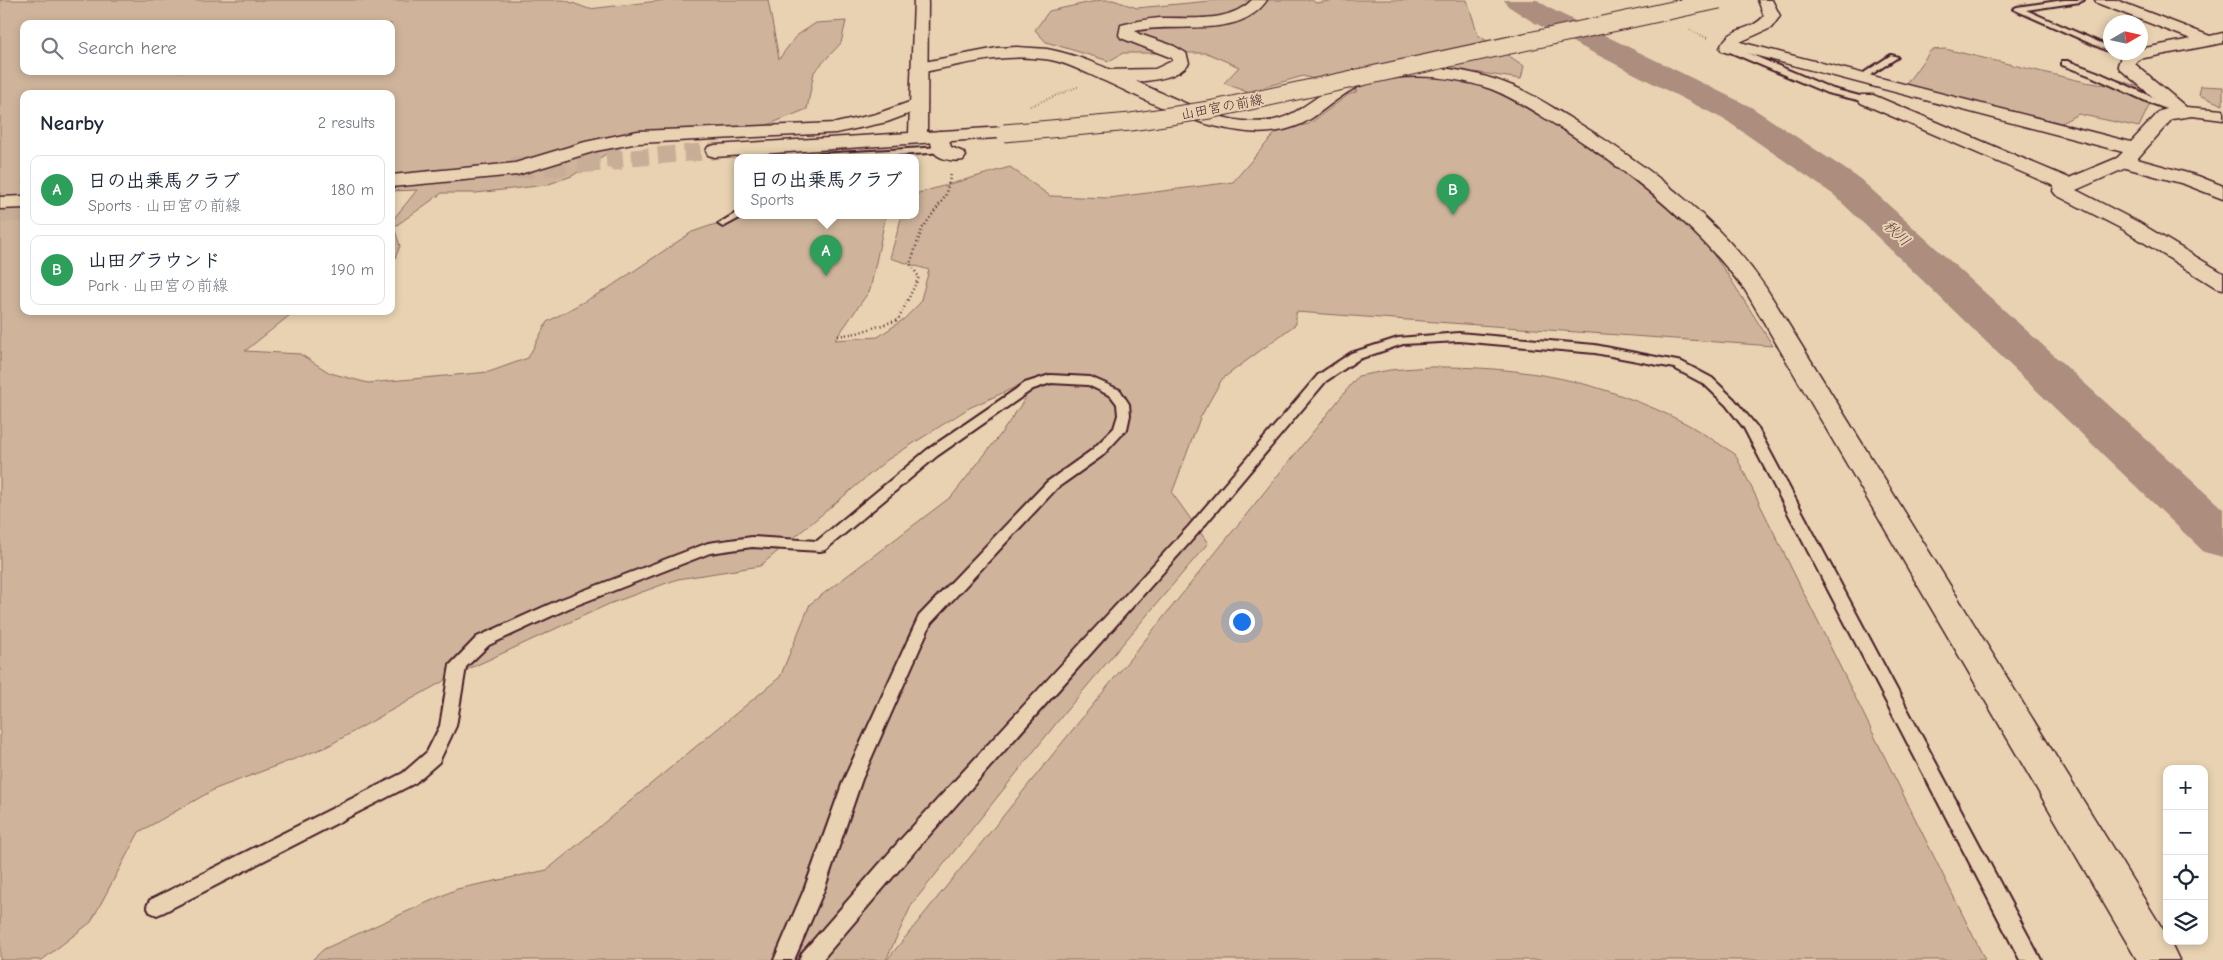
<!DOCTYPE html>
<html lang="en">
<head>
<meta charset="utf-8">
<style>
  :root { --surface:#fff; --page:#f6f6f7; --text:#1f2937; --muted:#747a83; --line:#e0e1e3; --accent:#d93025 }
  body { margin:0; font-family:"Comic Neue","Klee One",sans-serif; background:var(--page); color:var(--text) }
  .controls { position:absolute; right:15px; bottom:15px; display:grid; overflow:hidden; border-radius:10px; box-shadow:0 2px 8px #0003 }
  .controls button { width:45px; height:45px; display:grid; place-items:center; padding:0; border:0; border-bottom:1px solid var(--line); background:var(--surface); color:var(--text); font:25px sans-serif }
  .compass { position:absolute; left:2103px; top:15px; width:45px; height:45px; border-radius:50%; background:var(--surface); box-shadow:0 2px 8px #0003; rotate:81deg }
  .you { position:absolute; left:1241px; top:621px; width:18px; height:18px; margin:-12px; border:4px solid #fff; border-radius:50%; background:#1a73e8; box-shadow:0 0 0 8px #1a73e833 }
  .badge { display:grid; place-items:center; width:32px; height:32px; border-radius:50%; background:var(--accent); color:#fff; font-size:16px; font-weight:700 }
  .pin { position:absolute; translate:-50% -41px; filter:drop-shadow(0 1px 2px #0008) }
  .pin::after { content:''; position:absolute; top:26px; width:18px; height:15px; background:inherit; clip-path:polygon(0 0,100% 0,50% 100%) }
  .popup { position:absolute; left:734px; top:154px; width:185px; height:65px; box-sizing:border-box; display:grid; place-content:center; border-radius:10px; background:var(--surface); filter:drop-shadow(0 1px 4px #0005); font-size:16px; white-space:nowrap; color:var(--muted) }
  .popup b { font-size:19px; color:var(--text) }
  .popup::after { content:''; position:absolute; left:50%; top:100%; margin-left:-10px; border:10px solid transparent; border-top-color:var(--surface) }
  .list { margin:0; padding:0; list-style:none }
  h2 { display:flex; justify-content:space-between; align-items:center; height:65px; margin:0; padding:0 20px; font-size:21px }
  h2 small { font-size:16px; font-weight:400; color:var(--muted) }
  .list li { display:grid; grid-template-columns:32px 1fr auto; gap:15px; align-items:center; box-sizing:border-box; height:70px; margin:0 10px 10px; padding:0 10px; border:1px solid var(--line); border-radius:10px }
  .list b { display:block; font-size:19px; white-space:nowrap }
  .list p { margin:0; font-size:16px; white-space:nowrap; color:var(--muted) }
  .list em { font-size:16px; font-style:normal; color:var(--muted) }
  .icon { flex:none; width:28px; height:28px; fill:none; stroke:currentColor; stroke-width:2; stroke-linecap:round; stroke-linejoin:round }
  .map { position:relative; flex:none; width:2223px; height:960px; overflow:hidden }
  .search { position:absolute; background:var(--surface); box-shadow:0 2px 8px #0003; left:20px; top:20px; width:375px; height:55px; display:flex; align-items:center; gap:12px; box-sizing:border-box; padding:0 18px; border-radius:10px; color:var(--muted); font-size:19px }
  .panel { position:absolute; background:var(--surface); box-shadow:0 2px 8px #0003; left:20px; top:90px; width:375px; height:225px; border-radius:10px }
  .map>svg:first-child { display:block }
</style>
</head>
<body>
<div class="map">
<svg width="2223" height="960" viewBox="0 0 2223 960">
  <rect width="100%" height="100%" fill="#e8d2b1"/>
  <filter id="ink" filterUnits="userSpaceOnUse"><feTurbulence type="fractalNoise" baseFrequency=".02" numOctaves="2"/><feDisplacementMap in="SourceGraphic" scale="10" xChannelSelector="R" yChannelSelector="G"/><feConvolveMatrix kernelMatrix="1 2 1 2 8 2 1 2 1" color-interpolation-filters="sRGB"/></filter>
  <g filter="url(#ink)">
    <path fill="#cfb49b" stroke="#8c6a63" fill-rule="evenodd" d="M 0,0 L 564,0 L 589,9 L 667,0 L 768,0 L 779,59 L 796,36 L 816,23 L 846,21 L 841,43 L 814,72 L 807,109 L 760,128 L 635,141 L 612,150 L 572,176 L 546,185 L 476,193 L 442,193 L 394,227 L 400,246 L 391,268 L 391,222 L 417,190 L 391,191 L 391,94 L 24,94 L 24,311 L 295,311 L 245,351 L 300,354 L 330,373 L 368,383 L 489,372 L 528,358 L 547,322 L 607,289 L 692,232 L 742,215 L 886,215 L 870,290 L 835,340 L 878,337 L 904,319 L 920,303 L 929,270 L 890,258 L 902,215 L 915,215 L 915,194 L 1010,167 L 1050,196 L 1109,198 L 1233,182 L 1277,131 L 1309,124 L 1348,95 L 1358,91 L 1303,76 L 1247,92 L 1224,83 L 1239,67 L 1207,53 L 1123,53 L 1109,61 L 1046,42 L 1035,30 L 1049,11 L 1101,0 L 1113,0 L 1137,8 L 1220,0 L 1312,0 L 1316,3 L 1337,0 L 1467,0 L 1478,35 L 1524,66 L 1521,79 L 1474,72 L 1463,83 L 1481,86 L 1501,94 L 1572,133 L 1620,168 L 1695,230 L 1726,272 L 1773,346 L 1296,312 L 1296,324 L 1222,379 L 1200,418 L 1172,493 L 1208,543 L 1066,711 L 912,904 L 886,960 L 312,960 L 324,949 L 457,889 L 547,870 L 780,677 L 810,604 L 952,496 L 1000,435 L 1025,399 L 1018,386 L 969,408 L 887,460 L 760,566 L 678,579 L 609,604 L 449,678 L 326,747 L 215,789 L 139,832 L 91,922 L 42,960 L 0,960 ZM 24,24 L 391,24 L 391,71 L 24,71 Z
      M 1945,49 L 2085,82 L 2105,85 L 2119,80 L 2140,87 L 2153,97 L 2139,127 L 2078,114 L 2056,126 L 1912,90 L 1907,83 L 1931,50 Z
      M 2201,86 L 2223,87 L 2223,105 L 2199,95 Z
      M 1429,367 C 1524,366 1601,380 1687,424 C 1703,433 1719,444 1735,454 L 1985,960 L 887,960 L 1358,376 L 1390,370 Z"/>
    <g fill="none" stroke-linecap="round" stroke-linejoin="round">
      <path fill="#ac8d7e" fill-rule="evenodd" d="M 1504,0 L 1537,0 L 1553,10 L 1751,107 L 1860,179 L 2223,509 L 2223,557 L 2204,552 L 1834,195 L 1727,121 L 1533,22 L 1508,6 Z"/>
      <path stroke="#c8ae96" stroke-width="17" stroke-dasharray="17 9" stroke-linecap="butt" d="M 606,160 L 715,151"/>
      <path stroke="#c8ae96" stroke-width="22" stroke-dasharray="22 11" stroke-linecap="butt" d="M 512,168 L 621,159
        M 0,212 L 24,210"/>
      <g stroke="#4a1f2b" stroke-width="4">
        <path id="service" d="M 2064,0 L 2084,0 L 2080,2 L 2026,10 L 2110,47 L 2110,52 L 2013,9 L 2017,7 Z
          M 1725,46 L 1731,46 L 1833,89 L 1871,99 L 1867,102 L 1827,93 L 1725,50 Z
          M 1891,55 L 1898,57 L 1863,80 L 1856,78 Z
          M 2062,61 L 2068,61 L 2097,72 L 2184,111 L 2180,114 L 2148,102 L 2091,76 L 2062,65 Z
          M 942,147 L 947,150 L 945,152 L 865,157 L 814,157 L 819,154 Z
          M 736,213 L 737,215 L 745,215 L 723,227 L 718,224 Z
          M 1459,333 L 1595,345 L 1682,362 L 1712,378 L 1734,399 L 1757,427 L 2041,960 L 2020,960 L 1744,428 L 1726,405 L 1704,384 L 1674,368 L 1595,353 L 1459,341 L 1403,344 L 1359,359 L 1326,381 L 1199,532 L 916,850 L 822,960 L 799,960 L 802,953 L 902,838 L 1189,526 L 1318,375 L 1351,353 L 1398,338 Z
          M 1050,375 L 1090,377 L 1120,390 L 1129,404 L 1130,415 L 1127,429 L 1102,456 L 1057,488 L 931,623 L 862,779 L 824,890 L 794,960 L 774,960 L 804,890 L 844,779 L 919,616 L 1047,482 L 1092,450 L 1114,428 L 1118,415 L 1117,404 L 1111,396 L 1088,385 L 1051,383 L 1033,389 L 937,456 L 825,550 L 820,551 L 752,547 L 710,553 L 569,608 L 489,645 L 466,667 L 456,726 L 439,762 L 415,783 L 164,912 L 157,915 L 150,912 L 147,906 L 150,900 L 403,773 L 427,752 L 440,726 L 450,665 L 477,637 L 559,600 L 708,543 L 752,537 L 817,541 L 927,450 L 1025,383 Z"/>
      </g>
      <g stroke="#4a1f2b" stroke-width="3">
        <path id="minor" d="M 1252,0 L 1267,0 C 1239,41 1176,21 1135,31 L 1139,34 L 1174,46 L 1186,53 L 1189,63 C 1175,84 1122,84 1100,79 L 1098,75 L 1100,71 L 1106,70 L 1155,69 L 1172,61 L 1172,58 L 1121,38 L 1119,35 L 1121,25 C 1134,22 1146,19 1160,18 C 1190,17 1228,24 1252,0 Z
          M 1758,0 L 1772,0 L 1780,16 L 1771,28 L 1740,42 L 2131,142 L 2160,111 L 2167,109 L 2120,69 L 2118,65 L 2121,56 L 2126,52 L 2140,52 L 2140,49 L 2191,39 L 2097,3 L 2095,0 L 2116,0 L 2210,36 L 2223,33 L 2223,43 L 2139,59 L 2135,64 L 2186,107 L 2223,110 L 2223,120 L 2192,116 L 2172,119 L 2137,159 L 2198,176 L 2223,186 L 2223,199 L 2184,184 L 2126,168 L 2076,190 L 2138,222 L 2223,273 L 2223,289 L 2215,287 L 2124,230 L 2056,195 L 2053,191 L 2054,186 L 1861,103 L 1858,99 L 1861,95 L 1873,95 L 2069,178 L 2117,158 L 2123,152 L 1735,50 L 1728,53 L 1722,51 L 1720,48 C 1731,24 1750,33 1764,16 Z
          M 918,99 L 924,100 L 927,104 L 924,108 L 887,122 L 836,133 L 638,143 L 596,151 L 517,175 L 391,187 L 391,175 L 515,163 L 585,142 L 638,131 L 836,123 L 876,114 Z
          M 940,131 L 947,133 L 951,147 L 963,152 L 966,156 L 963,160 C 954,162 936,159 933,150 C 931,146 931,141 931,137 L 933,133 Z
          M 24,196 L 24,208 L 0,209 L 0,197 Z"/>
      </g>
      <g stroke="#4a1f2b" stroke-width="3">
        <path id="tertiary" d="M 1017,47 C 1027,48 1037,48 1047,49 C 1090,57 1131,80 1171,97 C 1194,107 1217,118 1243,121 C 1290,126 1300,106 1336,85 C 1350,76 1368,72 1384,69 C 1426,63 1471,69 1510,85 C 1532,93 1551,107 1570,118 C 1644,163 1717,216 1766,288 L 2167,936 L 2167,941 L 2170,941 L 2179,960 L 2137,960 L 1745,290 C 1693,222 1628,170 1556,125 C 1535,112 1514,98 1491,89 C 1453,76 1410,72 1371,82 C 1348,88 1331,105 1312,118 C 1291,132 1264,135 1240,131 C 1191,125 1145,99 1100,79 C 1082,71 1063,61 1044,59 C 1001,53 960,65 919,73 L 913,72 L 911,68 L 913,64 L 919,63 L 997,48 Z"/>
      </g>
      <g stroke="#4a1f2b" stroke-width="3">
        <path id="primary" d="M 914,0 L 928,0 L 927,132 L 1004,127 L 1011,129 L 1013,133 L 1011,137 L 715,157 L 708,155 L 706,151 L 708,147 L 715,145 L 909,133 Z"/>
      </g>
      <path stroke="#4a1f2b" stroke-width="2" stroke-dasharray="0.5 2.5" stroke-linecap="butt" d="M 1690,30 L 1709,39
        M 1030,106 L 1080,86"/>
      <path stroke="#4a1f2b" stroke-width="2.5" stroke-dasharray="1 3" stroke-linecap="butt" d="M 838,336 L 857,333 L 898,320 L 919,277 L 910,264 L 922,229 L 945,197 L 951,174"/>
      <use href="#service" fill="#e8d2b1" fill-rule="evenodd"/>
      <use href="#minor" fill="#e8d2b1" fill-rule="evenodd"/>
      <use href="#tertiary" fill="#e8d2b1" fill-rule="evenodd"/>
      <use href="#primary" fill="#e8d2b1" fill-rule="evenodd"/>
      <g stroke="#4a1f2b" stroke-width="19" stroke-linecap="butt">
        <path id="primary-bridge" d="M 1004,133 L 1131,122 L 1209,110 L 1719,0"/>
      </g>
      <use href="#primary-bridge" stroke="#e8d2b1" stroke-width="17"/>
    </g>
  </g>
  <g text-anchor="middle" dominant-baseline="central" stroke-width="4" stroke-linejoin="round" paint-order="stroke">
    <g font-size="14" fill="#4a1f2b" stroke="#e8d2b1">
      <text transform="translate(1222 107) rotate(-11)">山田宮の前線</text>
    </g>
    <g font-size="15" font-style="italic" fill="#5e353c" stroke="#e8d2b1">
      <text transform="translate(1897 233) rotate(43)">秋川</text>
    </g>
  </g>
</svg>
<div class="controls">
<button>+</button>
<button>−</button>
<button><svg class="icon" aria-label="locate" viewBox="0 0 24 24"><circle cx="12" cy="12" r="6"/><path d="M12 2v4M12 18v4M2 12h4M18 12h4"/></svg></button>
<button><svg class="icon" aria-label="layers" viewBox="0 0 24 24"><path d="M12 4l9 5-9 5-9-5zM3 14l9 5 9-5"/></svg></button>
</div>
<svg class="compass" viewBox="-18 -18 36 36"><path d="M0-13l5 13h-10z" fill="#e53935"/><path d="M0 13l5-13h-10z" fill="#747a83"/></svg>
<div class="you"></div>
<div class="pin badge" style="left:826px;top:276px;background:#2e9e5b">A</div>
<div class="popup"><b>日の出乗馬クラブ</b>Sports</div>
<div class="pin badge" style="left:1453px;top:215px;background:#2e9e5b">B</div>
<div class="search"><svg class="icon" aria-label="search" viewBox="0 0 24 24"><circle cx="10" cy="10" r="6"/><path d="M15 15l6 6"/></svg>Search here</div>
<section class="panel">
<h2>Nearby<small>2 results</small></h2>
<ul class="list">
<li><span class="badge" style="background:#2e9e5b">A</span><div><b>日の出乗馬クラブ</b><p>Sports · 山田宮の前線</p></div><em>180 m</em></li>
<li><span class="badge" style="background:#2e9e5b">B</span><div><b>山田グラウンド</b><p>Park · 山田宮の前線</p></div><em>190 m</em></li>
</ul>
</section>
</div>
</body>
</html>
